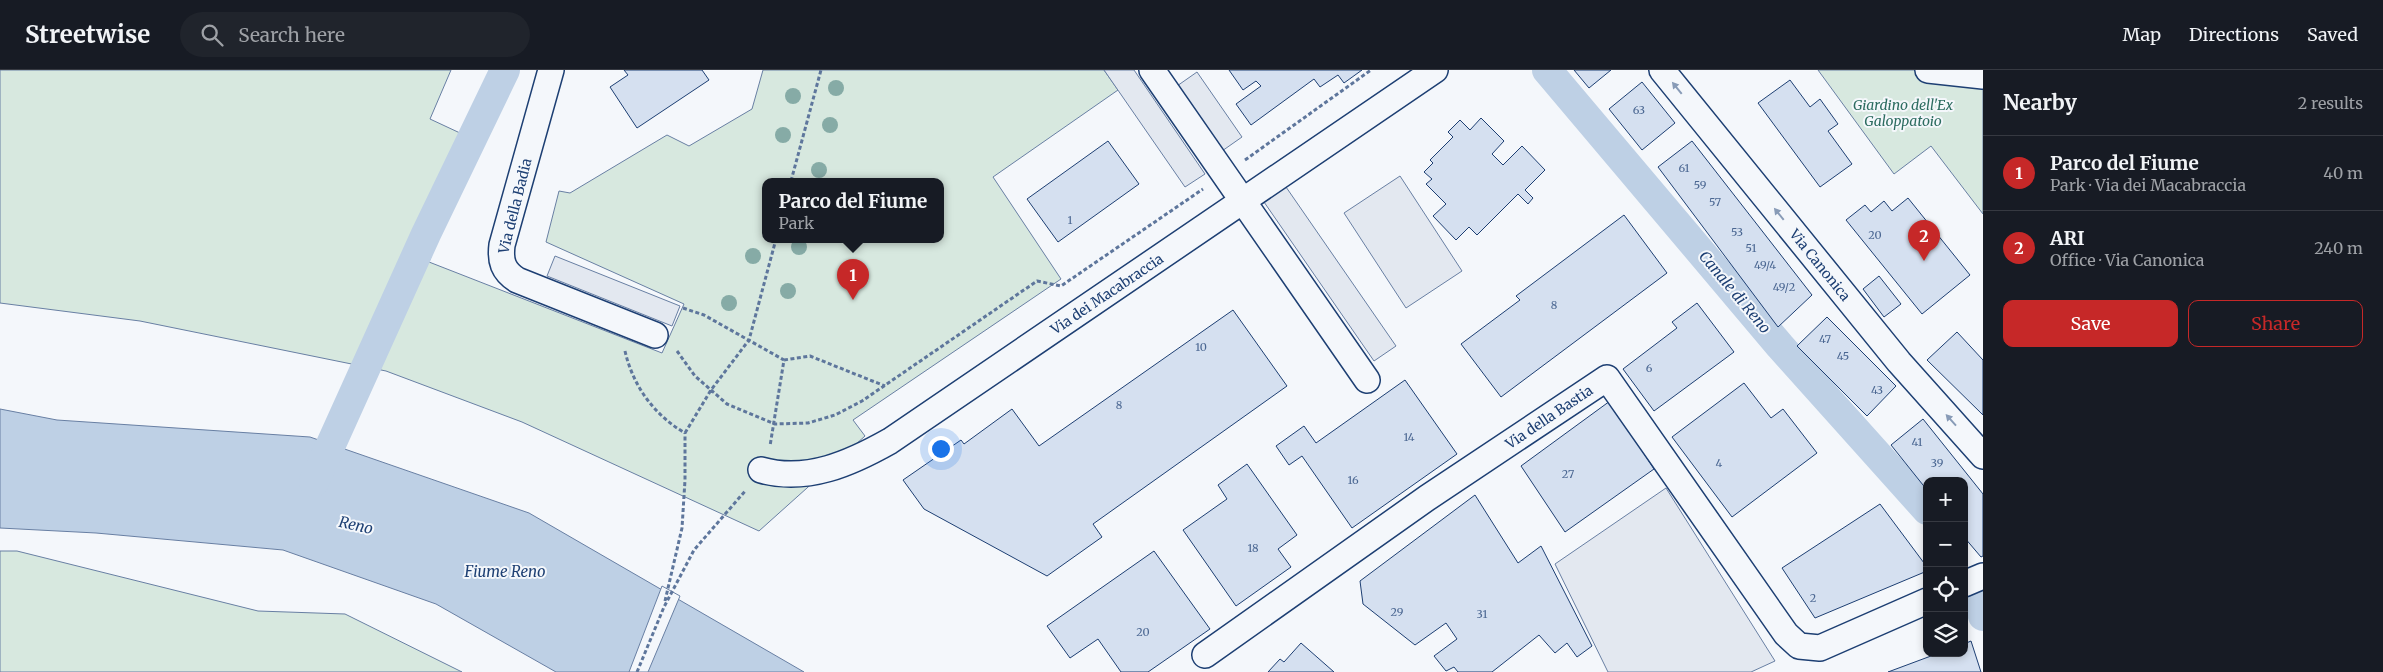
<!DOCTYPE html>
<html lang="en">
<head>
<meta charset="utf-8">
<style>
  :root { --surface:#171b24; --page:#20242c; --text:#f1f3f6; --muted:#9ea1a6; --line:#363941; --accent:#c62828 }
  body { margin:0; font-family:Merriweather,serif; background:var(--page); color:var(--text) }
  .controls { position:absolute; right:15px; bottom:15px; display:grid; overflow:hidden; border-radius:10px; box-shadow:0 2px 8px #0003 }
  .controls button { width:45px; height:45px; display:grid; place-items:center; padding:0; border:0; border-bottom:1px solid var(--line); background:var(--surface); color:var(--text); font:25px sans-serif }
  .you { position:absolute; left:940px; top:378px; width:18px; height:18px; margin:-12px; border:4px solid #fff; border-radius:50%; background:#1a73e8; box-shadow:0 0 0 8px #1a73e833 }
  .badge { display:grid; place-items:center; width:32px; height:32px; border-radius:50%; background:var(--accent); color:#fff; font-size:16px; font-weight:700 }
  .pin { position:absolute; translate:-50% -41px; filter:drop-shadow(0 1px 2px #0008) }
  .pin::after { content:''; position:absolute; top:26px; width:18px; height:15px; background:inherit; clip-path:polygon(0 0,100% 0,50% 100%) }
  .popup { position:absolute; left:762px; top:108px; width:182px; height:65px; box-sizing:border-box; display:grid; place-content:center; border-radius:10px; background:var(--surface); filter:drop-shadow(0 1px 4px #0005); font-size:16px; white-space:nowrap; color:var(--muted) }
  .popup b { font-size:19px; color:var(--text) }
  .popup::after { content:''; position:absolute; left:50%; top:100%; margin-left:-10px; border:10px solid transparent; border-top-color:var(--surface) }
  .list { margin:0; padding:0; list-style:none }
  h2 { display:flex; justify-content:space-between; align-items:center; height:65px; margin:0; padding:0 20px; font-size:21px }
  h2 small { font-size:16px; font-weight:400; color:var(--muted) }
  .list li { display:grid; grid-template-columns:32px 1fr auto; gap:15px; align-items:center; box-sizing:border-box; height:75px; padding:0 20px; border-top:1px solid var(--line) }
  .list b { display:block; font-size:19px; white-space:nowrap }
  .list p { margin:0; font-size:16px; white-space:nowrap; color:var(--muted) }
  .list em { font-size:16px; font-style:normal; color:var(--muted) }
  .actions { display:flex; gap:10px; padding:15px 20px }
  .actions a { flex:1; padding:11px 0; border:1px solid var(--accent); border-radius:10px; text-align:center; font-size:18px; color:var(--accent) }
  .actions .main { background:var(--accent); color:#fff }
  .icon { flex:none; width:28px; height:28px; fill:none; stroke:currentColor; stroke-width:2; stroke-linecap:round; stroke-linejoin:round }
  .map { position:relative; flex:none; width:1983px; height:602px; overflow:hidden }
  header { display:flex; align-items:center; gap:30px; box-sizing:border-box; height:70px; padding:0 25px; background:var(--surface); border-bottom:1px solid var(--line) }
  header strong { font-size:24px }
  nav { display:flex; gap:28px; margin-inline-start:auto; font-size:18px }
  .search { width:350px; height:45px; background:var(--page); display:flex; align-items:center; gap:12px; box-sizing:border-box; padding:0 18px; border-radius:28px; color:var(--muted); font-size:19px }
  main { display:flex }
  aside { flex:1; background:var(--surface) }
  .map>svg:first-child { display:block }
</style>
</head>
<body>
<header>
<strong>Streetwise</strong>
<div class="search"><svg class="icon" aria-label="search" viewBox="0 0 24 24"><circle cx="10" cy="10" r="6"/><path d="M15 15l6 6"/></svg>Search here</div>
<nav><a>Map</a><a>Directions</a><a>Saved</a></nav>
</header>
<main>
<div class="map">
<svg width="1983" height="602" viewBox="0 0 1983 602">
  <rect width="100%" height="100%" fill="#f4f7fb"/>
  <path fill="#d7e8df" stroke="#687fa3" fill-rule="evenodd" d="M 0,0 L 451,0 L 430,49 L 475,70 L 429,192 L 662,283 L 684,234 L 546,172 L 559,121 L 570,123 L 667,65 L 689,76 L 752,39 L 763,0 L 1104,0 L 1118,20 L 993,107 L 1061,209 L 853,350 L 865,366 L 759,461 L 522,352 L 386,301 L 140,251 L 0,233 ZM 766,111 L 940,111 L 940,169 L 766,169 Z
    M 1818,0 L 1983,0 L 1983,144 L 1931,76 L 1894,104 Z
    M 0,481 L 17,481 L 258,541 L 345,544 L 462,602 L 0,602 Z"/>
  <path fill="#e3e8f0" stroke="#687fa3" d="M 1104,0 L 1134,0 L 1205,104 L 1185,117 Z
    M 1197,2 L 1242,67 L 1222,81 L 1177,16 Z
    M 1400,106 L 1462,201 L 1406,238 L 1344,143 Z
    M 1286,117 L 1396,276 L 1374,291 L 1264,132 Z
    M 555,186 L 680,236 L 672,256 L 547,206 Z
    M 1666,418 L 1775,591 L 1751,602 L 1608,602 L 1555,494 Z"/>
  <path fill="#bed0e5" stroke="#687fa3" d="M 0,339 L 57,350 L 310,367 L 529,443 L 804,602 L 556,602 L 436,534 L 283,480 L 96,463 L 0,458 Z"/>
  <path fill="#f4f7fb" stroke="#687fa3" d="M 662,516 L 680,526 L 648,602 L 629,602 Z"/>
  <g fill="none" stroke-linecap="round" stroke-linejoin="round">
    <path stroke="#bed0e5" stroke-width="30" d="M 1547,0 L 1780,276 L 1927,440
      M 314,412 L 426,164 L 505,0
      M 1978,528 L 1983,546"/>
  </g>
  <path fill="#d5e0f0" stroke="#1d3f73" d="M 624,0 L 702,0 L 709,10 L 637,58 L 610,17 L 628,5 Z
    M 1229,0 L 1362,0 L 1344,13 L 1338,5 L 1320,17 L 1314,9 L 1251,55 L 1236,34 L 1261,16 L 1256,11 L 1243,20 Z
    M 1574,0 L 1611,0 L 1589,18 Z
    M 1790,10 L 1810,37 L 1820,29 L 1838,54 L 1828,61 L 1852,94 L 1820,117 L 1758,33 Z
    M 1642,12 L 1675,53 L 1642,80 L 1609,39 Z
    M 1481,48 L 1504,71 L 1492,84 L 1503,95 L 1522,76 L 1545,100 L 1525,120 L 1533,128 L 1528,134 L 1518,124 L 1477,165 L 1469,157 L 1456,170 L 1433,146 L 1446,134 L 1426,114 L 1432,109 L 1424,102 L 1433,93 L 1430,90 L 1453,67 L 1448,62 L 1460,50 L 1470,60 Z
    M 1108,71 L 1139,114 L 1058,172 L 1027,129 Z
    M 1692,71 L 1812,225 L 1778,257 L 1658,97 Z
    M 1908,128 L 1970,205 L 1922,244 L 1846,150 L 1865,135 L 1871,142 L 1884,131 L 1892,141 Z
    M 1624,145 L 1667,203 L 1501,327 L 1461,274 L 1520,230 L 1516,226 Z
    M 1879,206 L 1901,234 L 1884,247 L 1863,219 Z
    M 1697,233 L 1734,282 L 1654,341 L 1623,299 L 1677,258 L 1672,252 Z
    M 1233,240 L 1287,316 L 1093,454 L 1102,467 L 1047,506 L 924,439 L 903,410 L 961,370 L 964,374 L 1012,339 L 1039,376 Z
    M 1827,247 L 1896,316 L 1867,346 L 1797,276 Z
    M 1957,262 L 1983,290 L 1983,345 L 1927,290 Z
    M 1405,310 L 1457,384 L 1352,458 L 1302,386 L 1289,395 L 1276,376 L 1304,356 L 1316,373 Z
    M 1744,313 L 1771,348 L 1783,339 L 1817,383 L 1732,447 L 1672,367 Z
    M 1610,331 L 1654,399 L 1565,462 L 1521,396 Z
    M 1923,349 L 1983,424 L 1983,486 L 1981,487 L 1964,467 L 1964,411 L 1927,411 L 1927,420 L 1891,375 Z
    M 1247,394 L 1297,465 L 1278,479 L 1291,497 L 1236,536 L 1183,460 L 1227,429 L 1218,415 Z
    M 1475,425 L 1518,493 L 1541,476 L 1592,576 L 1577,587 L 1567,573 L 1555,583 L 1539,565 L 1492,602 L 1458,602 L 1454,597 L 1446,601 L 1434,586 L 1457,569 L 1446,553 L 1415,575 L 1363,534 L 1360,511 Z
    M 1880,434 L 1927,497 L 1927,501 L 1815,548 L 1782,498 Z
    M 1154,481 L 1210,559 L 1148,602 L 1121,602 L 1098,569 L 1070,588 L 1047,556 Z
    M 1971,571 L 1981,602 L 1888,602 L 1939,583 L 1964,583 L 1964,574 Z
    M 1301,573 L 1334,602 L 1268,602 L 1280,589 L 1284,592 Z"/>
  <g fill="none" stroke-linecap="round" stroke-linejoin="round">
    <g stroke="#1d3f73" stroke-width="28">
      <path id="minor" d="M 551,0 L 502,175 C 500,191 503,201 517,210 L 655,265
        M 1152,0 L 1367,310
        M 1662,0 L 1899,292 L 1983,386
        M 1928,0 L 1983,6
        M 761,400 C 807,413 851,393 890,371 L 1435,0
        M 1964,514 L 1983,506
        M 1205,585 L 1427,428 L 1607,308 L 1786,564 L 1799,576 L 1820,578 L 1927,531"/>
    </g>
    <path stroke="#5e769c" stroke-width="3" stroke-dasharray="4 2.5" stroke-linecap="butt" d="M 1245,90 L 1371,0
      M 791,111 L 821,0
      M 683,238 L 704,245 L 784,290 L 770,376
      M 625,281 C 633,316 654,345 685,363
      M 677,281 L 695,306 L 727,334 L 775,354 L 808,353 L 835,345 L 862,331 L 1037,211 L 1061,216 L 1203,119
      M 784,290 L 810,286 L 885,316
      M 685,363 L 711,320 L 749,270 L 776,169
      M 665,531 L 682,458 L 685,410 L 685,363
      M 637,602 L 664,537 L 694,480 L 746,420"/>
    <use href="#minor" stroke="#f4f7fb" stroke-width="25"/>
  </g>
  <g fill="#86aba6">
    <circle cx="836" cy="18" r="8"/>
    <circle cx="793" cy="26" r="8"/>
    <circle cx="830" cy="55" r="8"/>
    <circle cx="783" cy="65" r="8"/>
    <circle cx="819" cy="100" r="8"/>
    <circle cx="799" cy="177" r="8"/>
    <circle cx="753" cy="186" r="8"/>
    <circle cx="788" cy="221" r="8"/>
    <circle cx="729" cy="233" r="8"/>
  </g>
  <defs><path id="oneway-solid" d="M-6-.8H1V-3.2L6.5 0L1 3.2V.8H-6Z" transform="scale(1.25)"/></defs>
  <g fill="#889bb7">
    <use href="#oneway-solid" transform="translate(1677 18) rotate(-129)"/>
    <use href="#oneway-solid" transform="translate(1779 144) rotate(-129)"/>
    <use href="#oneway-solid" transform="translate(1951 350) rotate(-132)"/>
  </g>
  <g text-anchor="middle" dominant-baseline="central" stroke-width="4" stroke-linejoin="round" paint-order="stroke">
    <g font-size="11" fill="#4b6792">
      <text x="1639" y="40">63</text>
      <text x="1684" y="98">61</text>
      <text x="1700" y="115">59</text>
      <text x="1715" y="132">57</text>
      <text x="1070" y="150">1</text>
      <text x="1737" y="162">53</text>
      <text x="1875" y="165">20</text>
      <text x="1751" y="178">51</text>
      <text x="1765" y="195">49/4</text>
      <text x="1784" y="217">49/2</text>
      <text x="1554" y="235">8</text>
      <text x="1825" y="269">47</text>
      <text x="1201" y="277">10</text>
      <text x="1843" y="286">45</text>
      <text x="1649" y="298">6</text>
      <text x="1877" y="320">43</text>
      <text x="1119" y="335">8</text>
      <text x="1409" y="367">14</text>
      <text x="1917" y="372">41</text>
      <text x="1719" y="393">4</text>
      <text x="1937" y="393">39</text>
      <text x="1568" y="404">27</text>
      <text x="1353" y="410">16</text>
      <text x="1253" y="478">18</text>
      <text x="1813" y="528">2</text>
      <text x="1397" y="542">29</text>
      <text x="1482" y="544">31</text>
      <text x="1143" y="562">20</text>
    </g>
    <g font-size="14" font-style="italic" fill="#2c6c60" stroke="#f4f7fb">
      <text x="1903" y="35">Giardino dell'Ex<tspan x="1903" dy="16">Galoppatoio</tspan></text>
    </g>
    <g font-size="14" fill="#1d3f73" stroke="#f4f7fb">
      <text transform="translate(515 136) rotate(-76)">Via della Badia</text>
      <text transform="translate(1820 195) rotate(51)">Via Canonica</text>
      <text transform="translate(1107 224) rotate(-34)">Via dei Macabraccia</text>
      <text transform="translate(1549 347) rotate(-34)">Via della Bastia</text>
    </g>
    <g font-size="15" font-style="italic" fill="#1d3f73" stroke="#f4f7fb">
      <text transform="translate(1735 222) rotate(50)">Canale di Reno</text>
      <text transform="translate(356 455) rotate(13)">Reno</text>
      <text x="505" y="501">Fiume Reno</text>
    </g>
  </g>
</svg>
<div class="controls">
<button>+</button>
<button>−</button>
<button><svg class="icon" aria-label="locate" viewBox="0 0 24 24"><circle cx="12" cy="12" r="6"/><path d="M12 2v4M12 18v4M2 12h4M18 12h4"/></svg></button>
<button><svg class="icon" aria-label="layers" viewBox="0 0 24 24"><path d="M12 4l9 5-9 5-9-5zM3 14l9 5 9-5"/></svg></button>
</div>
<div class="you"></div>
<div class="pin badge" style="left:853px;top:230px">1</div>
<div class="popup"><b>Parco del Fiume</b>Park</div>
<div class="pin badge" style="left:1924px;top:191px">2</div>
</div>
<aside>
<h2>Nearby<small>2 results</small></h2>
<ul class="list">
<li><span class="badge">1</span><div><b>Parco del Fiume</b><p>Park · Via dei Macabraccia</p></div><em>40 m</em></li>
<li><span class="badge">2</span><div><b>ARI</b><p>Office · Via Canonica</p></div><em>240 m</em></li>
</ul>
<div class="actions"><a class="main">Save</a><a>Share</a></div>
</aside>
</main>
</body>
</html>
